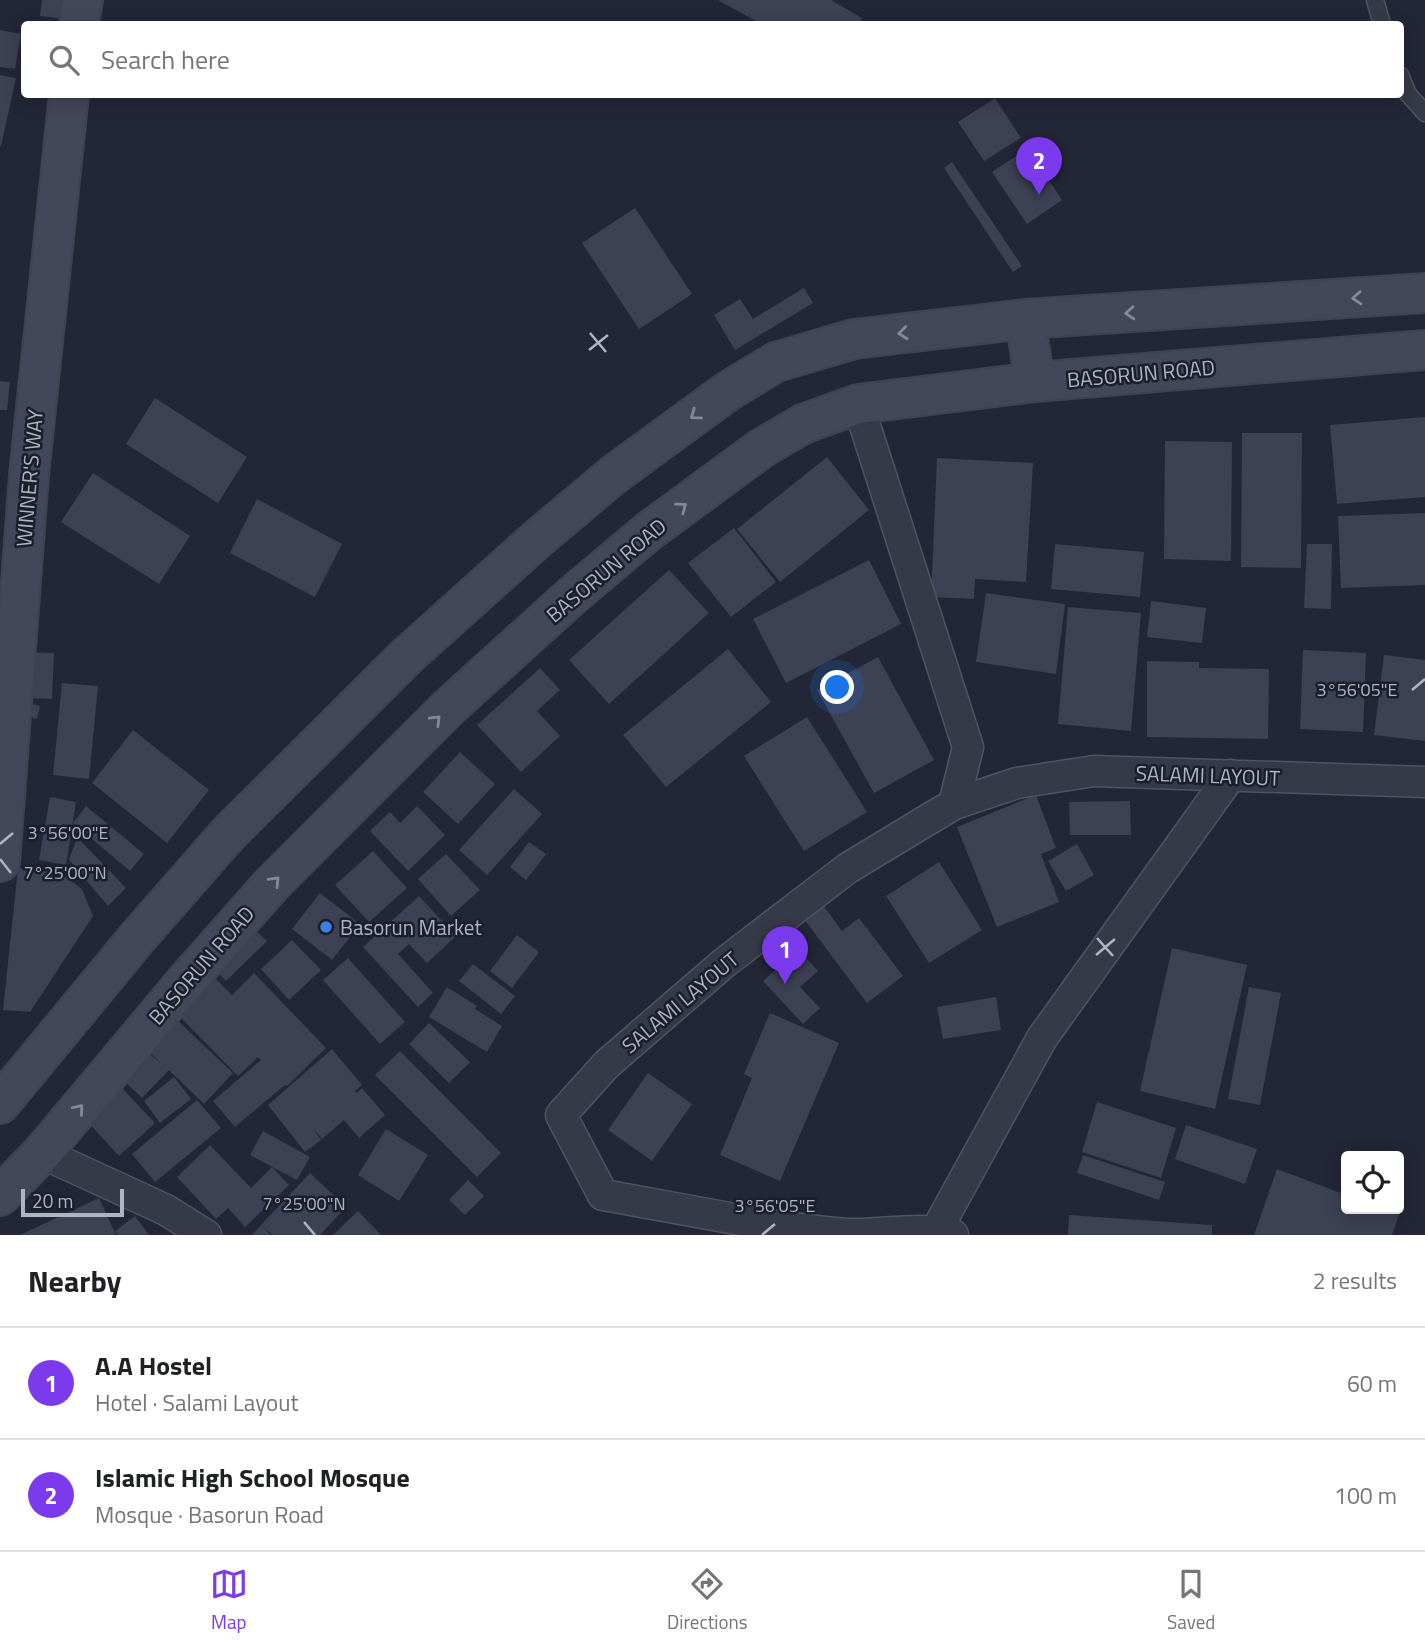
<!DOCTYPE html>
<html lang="en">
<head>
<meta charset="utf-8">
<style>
  :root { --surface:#fff; --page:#f2f2f2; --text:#202124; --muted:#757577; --line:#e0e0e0; --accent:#7c3aed }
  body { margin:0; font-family:"Titillium Web",sans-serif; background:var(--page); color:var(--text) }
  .controls { position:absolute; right:21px; bottom:21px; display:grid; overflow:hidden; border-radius:7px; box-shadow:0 4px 18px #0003 }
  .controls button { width:63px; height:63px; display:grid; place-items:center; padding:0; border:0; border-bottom:2px solid var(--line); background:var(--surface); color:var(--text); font:35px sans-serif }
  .scale { position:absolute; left:21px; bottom:18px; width:103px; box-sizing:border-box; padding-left:7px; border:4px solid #b0b3c3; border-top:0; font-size:19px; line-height:24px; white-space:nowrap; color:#b0b3c3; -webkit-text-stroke:5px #1b1e2b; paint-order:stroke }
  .you { position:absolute; left:838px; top:688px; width:24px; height:24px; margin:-18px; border:5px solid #fff; border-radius:50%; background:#1a73e8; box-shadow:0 0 0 10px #1a73e833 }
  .badge { display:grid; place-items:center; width:46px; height:46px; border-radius:50%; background:var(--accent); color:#fff; font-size:23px; font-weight:700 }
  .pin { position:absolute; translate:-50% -58px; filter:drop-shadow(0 2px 4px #0008) }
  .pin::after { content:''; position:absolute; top:37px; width:24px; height:21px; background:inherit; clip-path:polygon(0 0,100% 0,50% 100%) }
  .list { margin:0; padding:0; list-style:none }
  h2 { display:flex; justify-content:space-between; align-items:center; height:91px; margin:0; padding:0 28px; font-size:30px }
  h2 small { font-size:23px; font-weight:400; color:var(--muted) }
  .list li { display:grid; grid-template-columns:46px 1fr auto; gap:21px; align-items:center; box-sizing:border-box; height:112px; padding:0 28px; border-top:2px solid var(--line) }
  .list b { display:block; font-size:26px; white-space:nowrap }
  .list p { margin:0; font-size:23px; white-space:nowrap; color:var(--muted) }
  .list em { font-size:23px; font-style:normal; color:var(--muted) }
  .icon { flex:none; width:38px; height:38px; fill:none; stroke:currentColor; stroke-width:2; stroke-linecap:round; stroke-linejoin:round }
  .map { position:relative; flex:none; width:1425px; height:1235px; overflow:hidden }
  .search { position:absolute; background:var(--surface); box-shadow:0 4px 18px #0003; left:21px; right:21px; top:21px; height:77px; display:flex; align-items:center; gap:18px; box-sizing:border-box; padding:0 24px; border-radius:7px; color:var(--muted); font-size:26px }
  .sheet { height:315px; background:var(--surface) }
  nav { display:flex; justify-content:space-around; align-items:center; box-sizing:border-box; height:98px; border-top:2px solid var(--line); background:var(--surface); font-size:19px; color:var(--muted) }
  nav a { display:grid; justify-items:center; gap:4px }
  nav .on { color:var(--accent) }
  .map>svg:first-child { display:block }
</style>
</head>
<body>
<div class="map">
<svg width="1425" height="1235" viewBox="0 0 1425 1235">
  <rect width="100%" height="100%" fill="#232636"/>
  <path fill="#3c4154" d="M 42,0 L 68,0 L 66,19 L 40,16 Z
    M 718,0 L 831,0 L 862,18 L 858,24 L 761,24 Z
    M 0,30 L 21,34 L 15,69 L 0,67 Z
    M 0,75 L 16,78 L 1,146 L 0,146 Z
    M 995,98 L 1021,138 L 984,161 L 958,122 Z
    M 1028,148 L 1062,200 L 1027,224 L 992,172 Z
    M 952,162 L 1022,266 L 1013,272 L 944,168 Z
    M 635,208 L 692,294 L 639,329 L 582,243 Z
    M 804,288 L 813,303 L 735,350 L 714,315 L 740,299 L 753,319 Z
    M 0,381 L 10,382 L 7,410 L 0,410 Z
    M 155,398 L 247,457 L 218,503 L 126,444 Z
    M 1425,417 L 1425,497 L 1337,504 L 1330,425 Z
    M 1242,433 L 1302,433 L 1301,568 L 1241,567 Z
    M 1165,441 L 1232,442 L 1231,561 L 1164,559 Z
    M 827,457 L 869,510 L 780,582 L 737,529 Z
    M 937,458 L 1033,463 L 1026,582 L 975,579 L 974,599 L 931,597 Z
    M 93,473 L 190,536 L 159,584 L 61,522 Z
    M 257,499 L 342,544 L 315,597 L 230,553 Z
    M 1425,513 L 1425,585 L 1341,588 L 1338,516 Z
    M 734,528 L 776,582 L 731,617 L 688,563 Z
    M 1055,544 L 1144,552 L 1140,597 L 1051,589 Z
    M 1307,544 L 1332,544 L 1331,609 L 1304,608 Z
    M 869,560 L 901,624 L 786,683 L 753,619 Z
    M 669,570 L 709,613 L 609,704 L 569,660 Z
    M 986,593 L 1065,604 L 1056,674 L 976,662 Z
    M 1151,601 L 1206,608 L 1202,643 L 1147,637 Z
    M 1068,607 L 1141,613 L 1131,731 L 1058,724 Z
    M 728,649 L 771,702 L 666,787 L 623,735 Z
    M 1303,650 L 1366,653 L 1363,732 L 1300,729 Z
    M 28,652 L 54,653 L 52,699 L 26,698 Z
    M 1384,655 L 1425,660 L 1425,741 L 1374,735 Z
    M 878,657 L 934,760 L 874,793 L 817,690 Z
    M 1147,661 L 1199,662 L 1199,668 L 1269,669 L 1268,739 L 1147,737 Z
    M 540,668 L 560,690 L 537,711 L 560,736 L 521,772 L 477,725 Z
    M 62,683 L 98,686 L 89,779 L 53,775 Z
    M 24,702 L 40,706 L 37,719 L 21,715 Z
    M 807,717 L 867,812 L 804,851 L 744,756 Z
    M 133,730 L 209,790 L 167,843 L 92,783 Z
    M 460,752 L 495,784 L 458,824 L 423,792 Z
    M 514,789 L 542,814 L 487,875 L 459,850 Z
    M 1036,795 L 1056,848 L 1041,854 L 1059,902 L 997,927 L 957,827 Z
    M 50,797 L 76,802 L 66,865 L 39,860 Z
    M 1130,801 L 1131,835 L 1070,835 L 1069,802 Z
    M 86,806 L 144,854 L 130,871 L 73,823 Z
    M 417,806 L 445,835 L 408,871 L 370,831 L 390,812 L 400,823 Z
    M 77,837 L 126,888 L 108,906 L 69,860 Z
    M 529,842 L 546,854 L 526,880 L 510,867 Z
    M 1077,844 L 1094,875 L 1066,891 L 1048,861 Z
    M 373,851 L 407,888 L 369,922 L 335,885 Z
    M 446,854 L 480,890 L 451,916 L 418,879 Z
    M 939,862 L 982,930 L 929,963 L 886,896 Z
    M 18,868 L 51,872 L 66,877 L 82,889 L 93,916 L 30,1012 L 3,1010 Z
    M 320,893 L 360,924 L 332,960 L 292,929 Z
    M 419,896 L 456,936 L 427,963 L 409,944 L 398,954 L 433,993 L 418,1007 L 363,947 Z
    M 823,905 L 842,931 L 859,918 L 903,976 L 867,1003 L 804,919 Z
    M 248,924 L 267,941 L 226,981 L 210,965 Z
    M 517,935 L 539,952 L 512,988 L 490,971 Z
    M 292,940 L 321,970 L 289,1000 L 261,969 Z
    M 1172,948 L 1247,965 L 1215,1109 L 1140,1091 Z
    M 798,949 L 818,971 L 800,987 L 820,1008 L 803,1024 L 763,981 Z
    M 348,958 L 405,1022 L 380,1044 L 323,980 Z
    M 473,964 L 515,996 L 501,1014 L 459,981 Z
    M 254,973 L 326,1048 L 287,1086 L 285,1085 L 235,1127 L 213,1101 L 261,1060 L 258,1057 L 238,1076 L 179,1016 L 216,979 L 232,995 Z
    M 447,987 L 477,1006 L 475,1009 L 502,1026 L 487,1052 L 429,1017 Z
    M 1249,987 L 1281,993 L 1260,1105 L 1228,1099 Z
    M 996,997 L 1001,1030 L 943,1039 L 937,1007 Z
    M 770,1013 L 839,1043 L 780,1181 L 720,1155 L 752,1078 L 744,1074 Z
    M 178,1021 L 233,1073 L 204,1104 L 169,1070 L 142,1098 L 123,1080 L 148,1053 L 162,1064 L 148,1051 Z
    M 429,1023 L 470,1062 L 449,1083 L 409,1044 Z
    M 332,1049 L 362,1085 L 355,1091 L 357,1093 L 362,1088 L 385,1115 L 359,1138 L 344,1120 L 322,1139 L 312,1127 L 321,1140 L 305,1152 L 268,1105 Z
    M 400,1051 L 501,1153 L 477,1177 L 375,1075 Z
    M 648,1073 L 692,1104 L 652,1161 L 608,1130 Z
    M 174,1077 L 191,1099 L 160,1123 L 144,1101 Z
    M 121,1087 L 155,1123 L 119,1156 L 86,1120 Z
    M 197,1100 L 221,1128 L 155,1182 L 132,1154 Z
    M 1097,1102 L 1176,1128 L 1161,1178 L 1082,1152 Z
    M 1186,1125 L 1257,1149 L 1245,1184 L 1175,1159 Z
    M 386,1129 L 428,1155 L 399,1201 L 358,1175 Z
    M 263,1131 L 310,1157 L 297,1180 L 250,1155 Z
    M 210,1145 L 251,1188 L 272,1167 L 289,1185 L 245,1227 L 228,1208 L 216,1219 L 177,1177 Z
    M 1083,1155 L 1165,1182 L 1159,1200 L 1077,1173 Z
    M 1277,1169 L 1346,1195 L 1346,1209 L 1385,1209 L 1399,1214 L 1392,1235 L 1254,1235 Z
    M 310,1173 L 346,1207 L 320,1235 L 273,1235 L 261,1225 Z
    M 468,1180 L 484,1196 L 465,1215 L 449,1200 Z
    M 99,1198 L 116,1235 L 20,1235 Z
    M 358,1211 L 381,1235 L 333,1235 Z
    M 1069,1215 L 1212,1225 L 1212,1235 L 1068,1235 Z
    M 135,1216 L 149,1235 L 118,1235 L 115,1231 Z
    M 261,1225 L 271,1235 L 252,1235 Z"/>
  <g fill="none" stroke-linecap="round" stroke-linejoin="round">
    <g stroke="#505361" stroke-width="19">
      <path id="lane" d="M 1375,0 L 1382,24
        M 1400,75 L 1408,94 L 1425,113"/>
    </g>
    <g stroke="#505361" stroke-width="33">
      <path id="street" d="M 858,404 L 968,747 L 954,804
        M 42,1153 L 166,1210 L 206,1235
        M 936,1231 L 1042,1038 L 1231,775
        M 953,1235 C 918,1226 883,1235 847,1234 C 765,1227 684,1209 603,1195 L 561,1115 L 607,1064 L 724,963 L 848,868 L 954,804 L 1017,783 L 1094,771 L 1425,782"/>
    </g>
    <g stroke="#3f4250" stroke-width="42">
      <path id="secondary" d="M 79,24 L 83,0
        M 1025,319 L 1035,382
        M 0,862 L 29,475 L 69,94
        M 0,1104 L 137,938 L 228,834 L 407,656 L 535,541 L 612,476 L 728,391 L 776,362 L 854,339 L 1025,319 L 1425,293
        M 0,1196 L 42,1153 L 181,987 L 271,885 L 448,708 L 574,594 L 649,531 L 762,448 L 803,424 L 858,404 L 1035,382 L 1425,350"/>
    </g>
    <use href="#lane" stroke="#363947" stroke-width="16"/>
    <use href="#street" stroke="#363947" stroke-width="30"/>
    <use href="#secondary" stroke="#444759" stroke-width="38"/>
  </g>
  <defs><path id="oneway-chevron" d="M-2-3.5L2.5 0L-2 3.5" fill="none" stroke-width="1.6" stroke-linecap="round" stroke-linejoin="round" transform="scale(1.75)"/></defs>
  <g stroke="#858899">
    <use href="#oneway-chevron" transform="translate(1357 298) rotate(176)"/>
    <use href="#oneway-chevron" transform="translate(1130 313) rotate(176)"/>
    <use href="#oneway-chevron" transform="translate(903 333) rotate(174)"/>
    <use href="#oneway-chevron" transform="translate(695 415) rotate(144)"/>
    <use href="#oneway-chevron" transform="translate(682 507) rotate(-37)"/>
    <use href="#oneway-chevron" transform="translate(436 720) rotate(-45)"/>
    <use href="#oneway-chevron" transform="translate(275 881) rotate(-46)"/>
    <use href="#oneway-chevron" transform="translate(79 1109) rotate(-50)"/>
  </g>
  <path fill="none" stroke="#b0b3c3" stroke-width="2.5" d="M 590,333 L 606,352M 589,350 L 608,335M 1412,690 L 1425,679M 0,844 L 13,833M 0,859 L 11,873M 1097,938 L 1113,956M 1096,955 L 1115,939M 304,1222 L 315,1235M 762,1235 L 775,1224"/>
  <circle fill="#3f7fe0" stroke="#1b1e2b" stroke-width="2.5" cx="326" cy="927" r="7"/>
  <g text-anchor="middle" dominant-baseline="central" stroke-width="5" stroke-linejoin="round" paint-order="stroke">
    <g font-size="21" fill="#b0b3c3" stroke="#1b1e2b">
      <text transform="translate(1141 373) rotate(-5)">BASORUN ROAD</text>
      <text transform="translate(29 478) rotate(-85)">WINNER'S WAY</text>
      <text transform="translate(606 570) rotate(-40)">BASORUN ROAD</text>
      <text transform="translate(1208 775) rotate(2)">SALAMI LAYOUT</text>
      <text transform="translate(201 965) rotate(-49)">BASORUN ROAD</text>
      <text transform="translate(680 1002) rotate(-40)">SALAMI LAYOUT</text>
    </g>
    <g font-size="21" fill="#b0b3c3" stroke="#1b1e2b" text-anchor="start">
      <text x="340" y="927">Basorun Market</text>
    </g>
  </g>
  <g font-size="18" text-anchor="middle" fill="#b0b3c3" stroke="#1b1e2b" stroke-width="5" stroke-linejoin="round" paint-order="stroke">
    <text x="1357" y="696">3°56'05"E</text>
    <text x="68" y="839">3°56'00"E</text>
    <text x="65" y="879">7°25'00"N</text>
    <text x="304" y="1210">7°25'00"N</text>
    <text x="775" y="1212">3°56'05"E</text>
  </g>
</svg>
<div class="controls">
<button><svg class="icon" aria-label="locate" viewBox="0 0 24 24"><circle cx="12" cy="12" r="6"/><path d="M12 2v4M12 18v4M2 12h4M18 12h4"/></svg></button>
</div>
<div class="scale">20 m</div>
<div class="you"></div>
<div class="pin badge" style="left:785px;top:984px">1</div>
<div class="pin badge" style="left:1039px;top:195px">2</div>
<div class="search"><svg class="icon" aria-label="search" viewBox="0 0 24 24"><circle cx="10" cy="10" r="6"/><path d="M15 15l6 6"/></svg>Search here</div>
</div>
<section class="sheet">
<h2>Nearby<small>2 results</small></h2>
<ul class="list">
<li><span class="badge">1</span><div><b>A.A Hostel</b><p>Hotel · Salami Layout</p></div><em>60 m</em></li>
<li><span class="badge">2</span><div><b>Islamic High School Mosque</b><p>Mosque · Basorun Road</p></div><em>100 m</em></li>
</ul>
</section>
<nav>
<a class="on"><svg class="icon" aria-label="map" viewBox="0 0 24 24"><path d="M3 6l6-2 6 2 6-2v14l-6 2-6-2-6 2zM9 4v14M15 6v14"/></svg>Map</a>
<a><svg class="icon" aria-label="directions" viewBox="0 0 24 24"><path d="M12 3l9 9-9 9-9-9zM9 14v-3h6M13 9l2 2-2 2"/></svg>Directions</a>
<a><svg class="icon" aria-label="saved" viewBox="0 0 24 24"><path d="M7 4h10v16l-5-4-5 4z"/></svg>Saved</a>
</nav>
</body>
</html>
